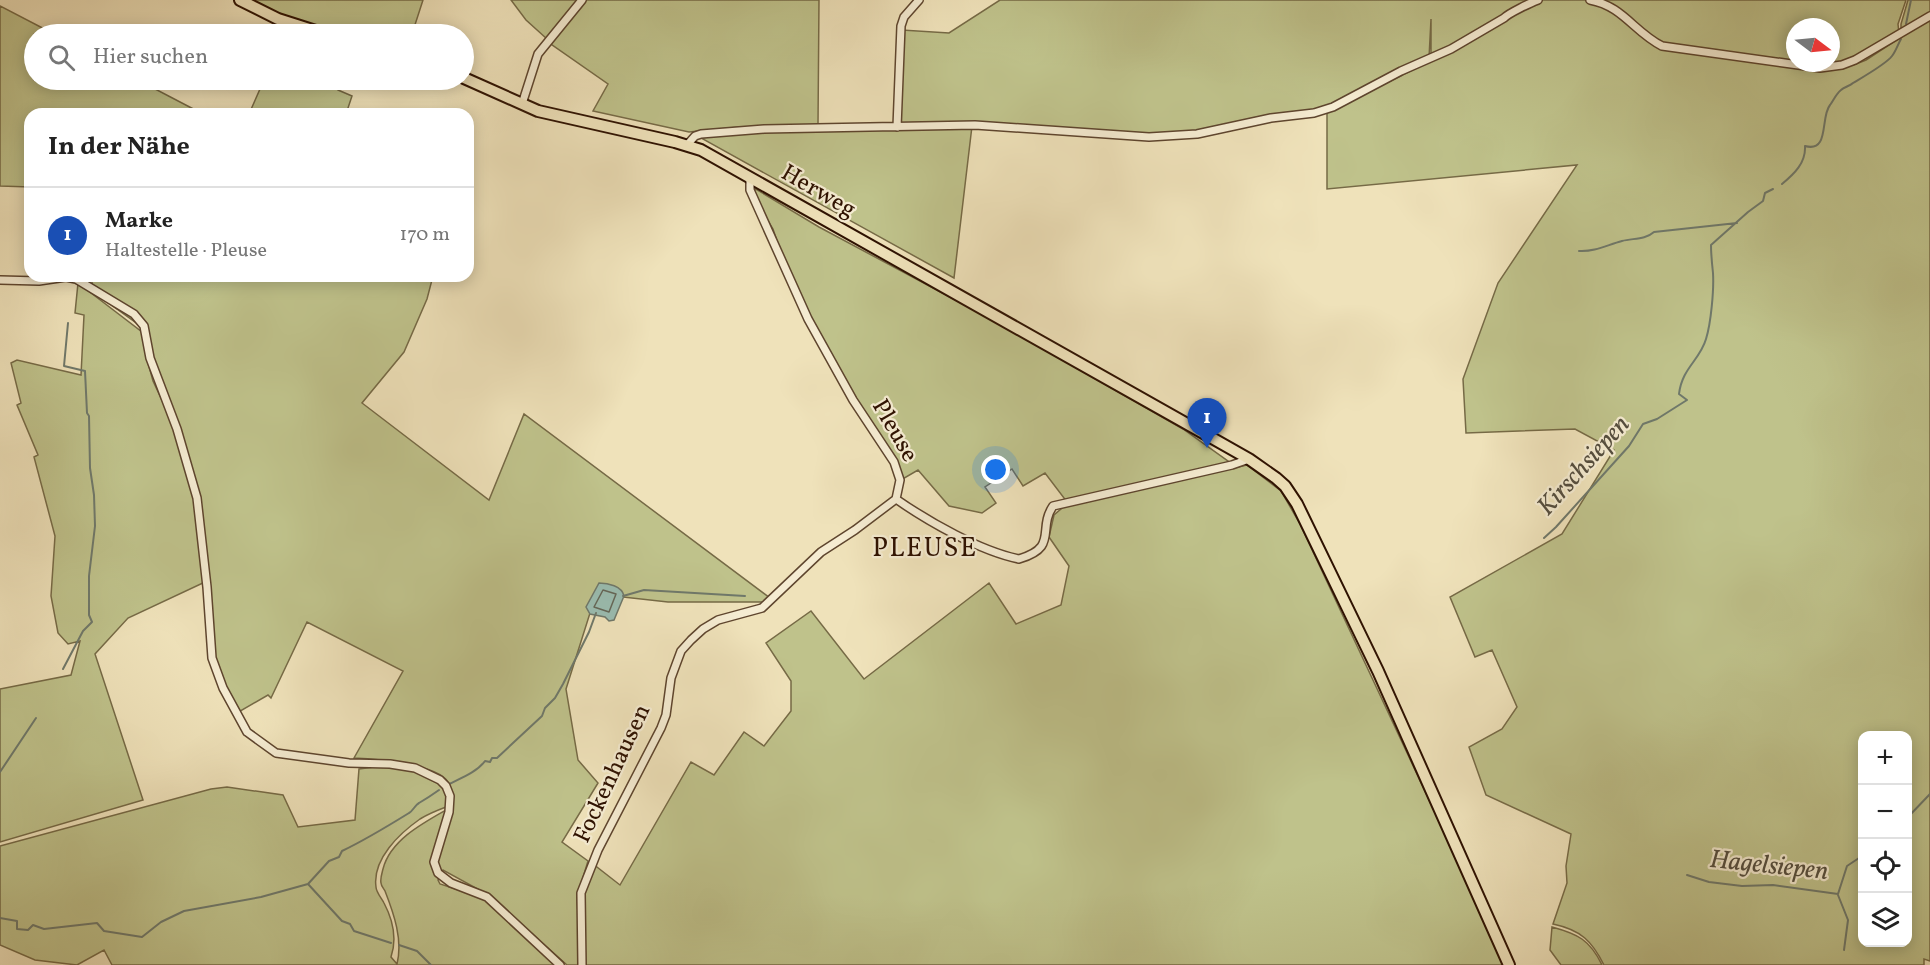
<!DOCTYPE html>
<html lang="de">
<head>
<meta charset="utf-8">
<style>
  :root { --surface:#fff; --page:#f2f2f2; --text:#222; --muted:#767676; --line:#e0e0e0; --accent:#8f2418 }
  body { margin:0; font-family:Vollkorn,serif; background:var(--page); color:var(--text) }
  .controls { position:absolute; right:18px; bottom:18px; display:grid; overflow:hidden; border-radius:12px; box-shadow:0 3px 15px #0003 }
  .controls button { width:54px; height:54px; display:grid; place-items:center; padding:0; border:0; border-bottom:2px solid var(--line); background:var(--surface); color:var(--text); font:30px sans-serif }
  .compass { position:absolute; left:1786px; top:18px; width:54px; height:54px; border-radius:50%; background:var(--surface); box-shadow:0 3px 15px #0003; rotate:106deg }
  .you { position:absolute; left:996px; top:470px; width:21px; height:21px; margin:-15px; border:4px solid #fff; border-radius:50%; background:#1a73e8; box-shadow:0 0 0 9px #1a73e833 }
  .badge { display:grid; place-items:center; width:39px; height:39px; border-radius:50%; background:var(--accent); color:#fff; font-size:20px; font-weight:700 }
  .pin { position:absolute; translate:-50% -50px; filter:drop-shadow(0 2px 3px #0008) }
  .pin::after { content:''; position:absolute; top:32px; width:21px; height:18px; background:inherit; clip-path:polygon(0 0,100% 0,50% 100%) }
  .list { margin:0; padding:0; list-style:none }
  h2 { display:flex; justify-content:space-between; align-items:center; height:78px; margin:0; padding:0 24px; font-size:26px }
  h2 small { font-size:20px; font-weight:400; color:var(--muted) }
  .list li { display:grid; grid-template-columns:39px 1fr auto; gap:18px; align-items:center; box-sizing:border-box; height:96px; padding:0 24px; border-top:2px solid var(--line) }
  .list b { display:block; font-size:22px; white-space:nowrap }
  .list p { margin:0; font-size:20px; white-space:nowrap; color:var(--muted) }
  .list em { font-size:20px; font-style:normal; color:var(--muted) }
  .icon { flex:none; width:33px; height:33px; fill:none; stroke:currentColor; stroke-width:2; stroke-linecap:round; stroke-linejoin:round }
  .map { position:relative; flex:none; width:1930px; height:965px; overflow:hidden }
  .search { position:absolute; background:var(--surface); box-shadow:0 3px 15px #0003; left:24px; top:24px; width:450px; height:66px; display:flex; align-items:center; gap:15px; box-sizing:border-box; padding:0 21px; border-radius:33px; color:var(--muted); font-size:22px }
  .panel { position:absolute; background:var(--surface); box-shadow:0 3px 15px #0003; left:24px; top:108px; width:450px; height:174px; border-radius:18px }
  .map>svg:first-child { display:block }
</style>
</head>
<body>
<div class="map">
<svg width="1930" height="965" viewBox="0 0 1930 965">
  <rect width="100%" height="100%" fill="#efe2ba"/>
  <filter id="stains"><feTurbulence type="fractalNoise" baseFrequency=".00333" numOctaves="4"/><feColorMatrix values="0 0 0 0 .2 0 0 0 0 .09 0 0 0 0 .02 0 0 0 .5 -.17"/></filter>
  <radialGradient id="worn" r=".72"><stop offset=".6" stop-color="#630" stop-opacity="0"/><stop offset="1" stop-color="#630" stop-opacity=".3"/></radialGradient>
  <path fill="#bfc28b" stroke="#766a46" stroke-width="1.5" fill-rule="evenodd" d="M 247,0 L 423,0 L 412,34 L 333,34 L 308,27 Z
    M 511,0 L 580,0 L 547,39 L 526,20 Z
    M 583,0 L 819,0 L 818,125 L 739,127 L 689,132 L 593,111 L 608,84 L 548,42 Z
    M 1000,0 L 1588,0 L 1606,5 L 1655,46 L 1725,58 L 1766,63 L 1843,67 L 1856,64 L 1866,60 L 1930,18 L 1930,961 L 1924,959 L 1924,965 L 1604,965 C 1592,941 1581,930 1553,924 L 1567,883 L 1566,866 L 1571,834 L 1486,795 L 1469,747 L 1502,729 L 1517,707 L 1492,650 L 1475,657 L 1450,597 L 1562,534 L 1614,450 L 1575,429 L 1466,433 L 1463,379 L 1498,283 L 1577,165 L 1327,189 L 1327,112 L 1433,60 L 1431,57 L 1431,19 L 1429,58 L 1327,109 L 1213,130 L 1170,135 L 900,123 L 902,30 L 949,33 ZM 1862,736 L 1908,736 L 1908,942 L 1862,942 Z
    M 1595,0 L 1906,0 L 1898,24 L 1899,34 C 1873,49 1849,61 1820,67 L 1662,44 ZM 1795,27 L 1831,27 L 1831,63 L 1795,63 Z
    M 1908,0 L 1930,0 L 1930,15 L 1901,32 L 1901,24 Z
    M 0,6 L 54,34 L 34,34 L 34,80 L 138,80 L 203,114 L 30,114 L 30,187 L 0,186 Z
    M 264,80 L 341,80 L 338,90 L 352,96 L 346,114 L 249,114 Z
    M 972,126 L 954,278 L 701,138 L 738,132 Z
    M 754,188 L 819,227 L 991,319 L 1183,429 L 1232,464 L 1067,502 L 1045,473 L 1023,486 L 1012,469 L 985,487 L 996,503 L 982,513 L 949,506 L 918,470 L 901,480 L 809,317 L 780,250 L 773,229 L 759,206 Z
    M 92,276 L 433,276 L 427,299 L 404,352 L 362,403 L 489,500 L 524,414 L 770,598 L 764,602 L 668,602 L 596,594 L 566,689 L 578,760 L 598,783 L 562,842 L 588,861 L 577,897 L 581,965 L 567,965 L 487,894 L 443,870 L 438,880 L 440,884 L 486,899 L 556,965 L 112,965 L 104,950 L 77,965 L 35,960 L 0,945 L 0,846 L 211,789 L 227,787 L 283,795 L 298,827 L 355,820 L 359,769 C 391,763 430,766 449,797 L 446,807 C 438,810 428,814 420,819 C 400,833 372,859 376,887 C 376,892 382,899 384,903 C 393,920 397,939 391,957 L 397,964 C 403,940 394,914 385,891 C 384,889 381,886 381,883 C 380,879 382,873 383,869 C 390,841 421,824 446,810 L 450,815 C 451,805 453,792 448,782 C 438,764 374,759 354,758 L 403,671 L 307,622 L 271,698 L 268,695 L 237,713 L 213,657 L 197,497 L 178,427 L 156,379 L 146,330 L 92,291 Z
    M 78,283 L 142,332 L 147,359 L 153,381 L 176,430 L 196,499 L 205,582 L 128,618 L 95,654 L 143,800 L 0,842 L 0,689 L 71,675 L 80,641 L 68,644 L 58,633 L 51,596 L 55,536 L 34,457 L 38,455 L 17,405 L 21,403 L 11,363 L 17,360 L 81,375 L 84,315 L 75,313 Z
    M 1247,465 L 1281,491 L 1300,524 L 1474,896 L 1503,965 L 584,965 L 581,895 L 593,864 L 620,885 L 691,762 L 714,775 L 744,732 L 764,746 L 791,711 L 791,681 L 766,643 L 811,611 L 864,679 L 989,583 L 1016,624 L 1061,605 L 1069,566 L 1049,537 L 1054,515 L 1068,503 Z
    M 1552,927 C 1578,934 1590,940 1602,965 L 1561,965 L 1550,950 Z"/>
  <path fill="#9abdb1" stroke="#6f786a" stroke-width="1.5" d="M 599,583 C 608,583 622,586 624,596 L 614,620 L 609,621 L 605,617 L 590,614 L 586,607 Z"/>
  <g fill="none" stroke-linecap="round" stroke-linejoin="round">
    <path stroke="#646758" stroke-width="1.5" d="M 603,590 L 616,594 L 609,612 L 594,607 Z"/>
    <path stroke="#6f786a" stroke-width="2" d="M 1906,24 L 1911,0
      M 1782,184 C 1794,174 1806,163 1805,146 C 1830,153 1820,117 1830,105 C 1833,101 1836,94 1841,90 C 1844,87 1850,86 1853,83 C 1863,77 1886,64 1892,56 C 1896,51 1898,44 1901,39
      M 1579,251 C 1595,252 1607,245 1622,241 C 1633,238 1645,240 1654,232 L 1737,223
      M 1544,538 L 1556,527 L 1629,446 L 1643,424 L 1657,419 L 1687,400 L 1679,394 C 1682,368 1700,360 1706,339 C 1711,323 1714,290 1713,273 C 1712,264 1711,255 1711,245 L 1748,212 L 1763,201 L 1765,193 L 1773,189
      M 623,596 L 644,590 L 745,596
      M 63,669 L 83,631 L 92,622 L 89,615 L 89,576 L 95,526 L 94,495 L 90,468 L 89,416 L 87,413 L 85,371 L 64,366 L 68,323
      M 0,772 L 36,718
      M 449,784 C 461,778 477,772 485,761 L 490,762 L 492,758 L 497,758 L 542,716 L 545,708 L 555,698 L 563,684 L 589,632 L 596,613
      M 1908,817 L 1930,794
      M 1687,875 L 1709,882 L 1742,886 L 1773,885 L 1838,894 L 1847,866 L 1862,856
      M 308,884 L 329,861 L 339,857 L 342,851 C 365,840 388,826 409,813 C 413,811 415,805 419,803 C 426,799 432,795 439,790
      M 1838,895 L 1848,920 L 1844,950
      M 0,918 L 17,921 L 17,929 L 28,930 L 33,925 L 44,929 L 97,923 L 104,931 L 142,937 L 161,922 L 184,911 L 261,897 L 308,884 L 342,921 L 350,924 L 354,931 L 391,943
      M 399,945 L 417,951 L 431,965"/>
    <g stroke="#5e452e" stroke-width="10">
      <path id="minor" d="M 1590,0 C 1623,6 1634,32 1662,46 L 1820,68 L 1842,65 L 1855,60 L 1930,16
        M 522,104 L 538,54 L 582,0
        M 897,127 L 901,26 L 904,17 L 919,0
        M 687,145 L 695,136 L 701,134 L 764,129 L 975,125 L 1149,137 L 1197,134 L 1271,118 L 1314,113 L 1333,107 L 1401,71 L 1451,49 L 1504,18 C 1509,13 1530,3 1538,0
        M 750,178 L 750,190 L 808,319 L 853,400 L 894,462 L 900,480 L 896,499 C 929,522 980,551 1019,559 C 1059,547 1037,530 1053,506 L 1232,465 L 1249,459
        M 0,280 L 39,281 L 66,277 L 76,279 L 134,314 L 144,326 L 150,358 L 177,429 L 197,498 L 207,587 L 212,658 L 223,688 L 247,732 L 276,753 L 349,763 L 390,764 L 415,768 L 440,780 L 446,786 L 450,796 L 449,812 L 434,862 L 438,873 L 451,883 L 487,897 L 560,965
        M 582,965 L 581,893 L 598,850 L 661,728 L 666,715 L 671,678 L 681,651 L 691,640 L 703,629 L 718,620 L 762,608 L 821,552 L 855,530 L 896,499"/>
    </g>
    <g stroke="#2e1100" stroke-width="14">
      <path id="primary" d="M 240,0 L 278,19 L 325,34
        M 464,78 L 538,111 L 675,142 L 701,150 L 1189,425 L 1249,459 L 1276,478 L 1285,486 L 1297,504 L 1378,671 L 1509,965"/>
    </g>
    <use href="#minor" stroke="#f5ecd2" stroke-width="7"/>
    <use href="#primary" stroke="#efe2ba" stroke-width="10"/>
  </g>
  <g text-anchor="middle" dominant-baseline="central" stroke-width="4.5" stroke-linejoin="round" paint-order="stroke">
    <g font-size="24" fill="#2e1100" stroke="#f5ecd2">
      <text transform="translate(818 192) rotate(30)">Herweg</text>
      <text transform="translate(894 431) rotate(60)">Pleuse</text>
      <text transform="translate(613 774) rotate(-65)">Fockenhausen</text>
    </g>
    <g font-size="26" font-style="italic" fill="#544d3e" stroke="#f5ecd2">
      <text transform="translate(1584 466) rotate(-48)">Kirschsiepen</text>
      <text transform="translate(1769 866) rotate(6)">Hagelsiepen</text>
    </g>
    <g font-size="27" letter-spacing="1.5" fill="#2e1100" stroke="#f5ecd2">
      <text x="925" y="549">PLEUSE</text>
    </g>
  </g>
  <rect width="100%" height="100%" filter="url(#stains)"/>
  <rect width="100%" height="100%" fill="url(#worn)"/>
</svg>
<div class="controls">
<button>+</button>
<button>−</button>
<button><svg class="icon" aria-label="locate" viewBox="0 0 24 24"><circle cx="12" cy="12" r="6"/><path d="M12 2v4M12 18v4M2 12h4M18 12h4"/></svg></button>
<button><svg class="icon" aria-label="layers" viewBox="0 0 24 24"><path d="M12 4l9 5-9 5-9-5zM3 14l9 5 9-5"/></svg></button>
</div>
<svg class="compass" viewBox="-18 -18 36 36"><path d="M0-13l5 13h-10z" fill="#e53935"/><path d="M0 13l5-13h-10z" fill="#767676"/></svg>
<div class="you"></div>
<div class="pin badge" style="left:1207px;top:448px;background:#1a4fb4">1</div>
<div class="search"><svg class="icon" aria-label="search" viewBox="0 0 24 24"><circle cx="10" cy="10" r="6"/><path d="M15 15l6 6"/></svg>Hier suchen</div>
<section class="panel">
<h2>In der Nähe<small></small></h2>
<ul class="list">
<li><span class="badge" style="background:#1a4fb4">1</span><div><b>Marke</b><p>Haltestelle · Pleuse</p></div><em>170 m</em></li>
</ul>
</section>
</div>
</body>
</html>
